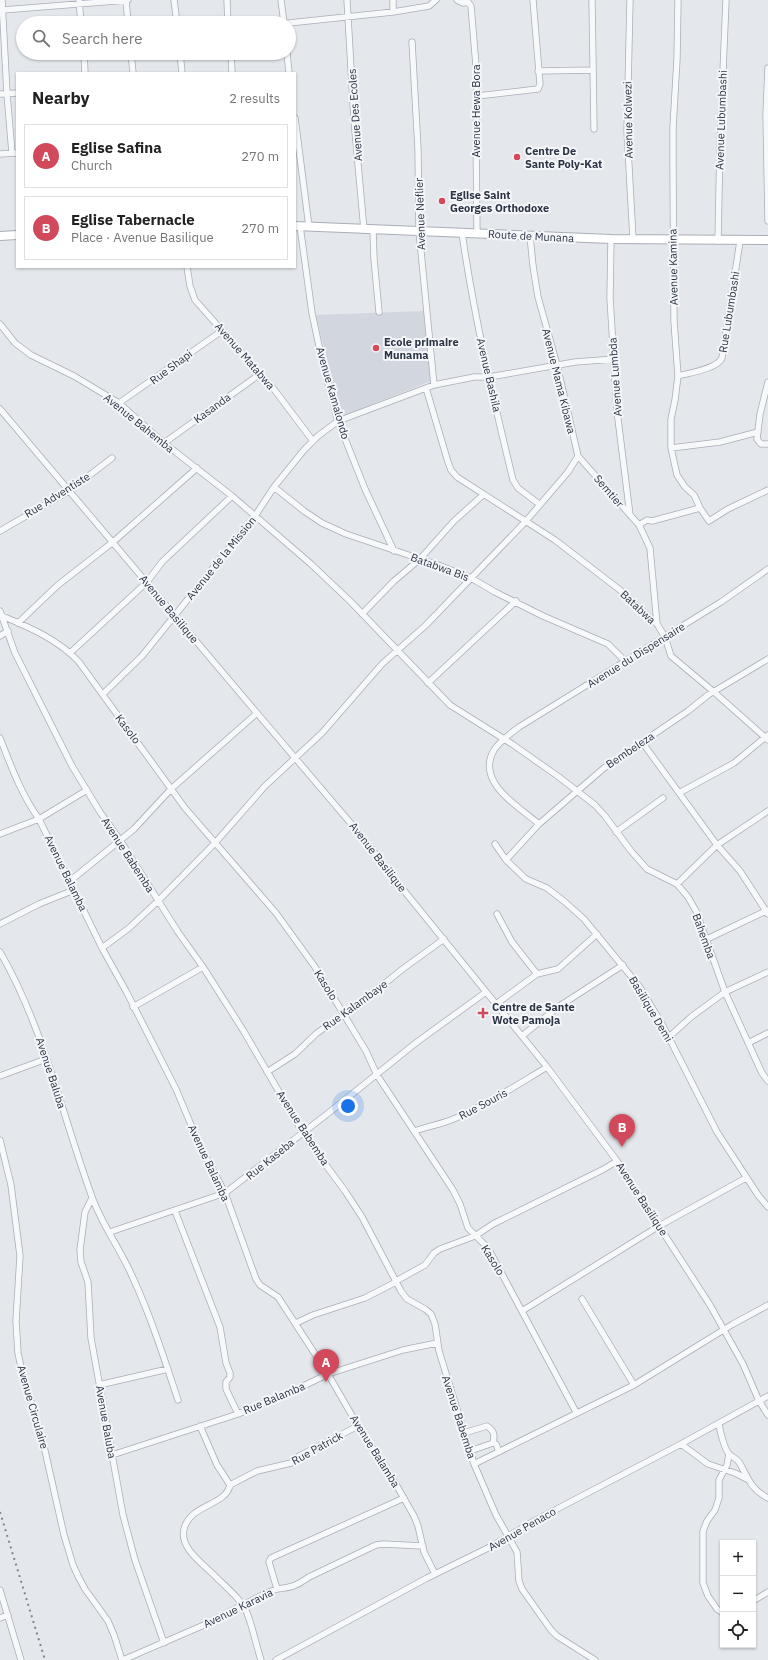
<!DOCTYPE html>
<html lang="en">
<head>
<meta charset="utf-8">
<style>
  :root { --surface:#fff; --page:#f2f2f2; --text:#222; --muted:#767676; --line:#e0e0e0; --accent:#d1495b }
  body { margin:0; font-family:"IBM Plex Sans",sans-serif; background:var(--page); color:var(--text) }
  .controls { position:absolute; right:12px; bottom:12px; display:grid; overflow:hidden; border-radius:0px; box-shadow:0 1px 3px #0004 }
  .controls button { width:36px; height:36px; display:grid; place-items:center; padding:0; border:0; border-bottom:1px solid var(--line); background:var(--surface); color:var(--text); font:20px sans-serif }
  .you { position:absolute; left:348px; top:1106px; width:14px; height:14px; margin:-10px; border:3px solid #fff; border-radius:50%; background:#1a73e8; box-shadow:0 0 0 6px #1a73e833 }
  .badge { display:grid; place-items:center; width:26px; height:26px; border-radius:50%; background:var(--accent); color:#fff; font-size:13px; font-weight:700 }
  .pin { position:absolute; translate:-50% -33px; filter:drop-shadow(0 1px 2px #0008) }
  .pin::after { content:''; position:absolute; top:21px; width:14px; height:12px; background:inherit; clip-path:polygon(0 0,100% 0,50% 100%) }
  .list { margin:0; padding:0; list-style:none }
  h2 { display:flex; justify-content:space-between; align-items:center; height:52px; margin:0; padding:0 16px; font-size:17px }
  h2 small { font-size:13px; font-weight:400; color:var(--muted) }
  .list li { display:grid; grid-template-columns:26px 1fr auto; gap:12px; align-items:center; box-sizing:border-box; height:64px; margin:0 8px 8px; padding:0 8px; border:1px solid var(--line); border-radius:0px }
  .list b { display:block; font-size:15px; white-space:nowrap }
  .list p { margin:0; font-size:13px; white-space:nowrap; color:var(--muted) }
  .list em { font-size:13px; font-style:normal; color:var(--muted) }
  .icon { flex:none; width:22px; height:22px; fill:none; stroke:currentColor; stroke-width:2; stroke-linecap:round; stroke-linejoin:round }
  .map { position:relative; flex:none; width:768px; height:1660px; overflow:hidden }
  .search { position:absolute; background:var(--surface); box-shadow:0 1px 3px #0004; left:16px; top:16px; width:280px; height:44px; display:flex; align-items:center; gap:10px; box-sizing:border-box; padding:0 14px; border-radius:22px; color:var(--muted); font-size:15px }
  .panel { position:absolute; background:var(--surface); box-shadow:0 1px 3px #0004; left:16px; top:72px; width:280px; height:196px; border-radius:0px }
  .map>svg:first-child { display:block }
</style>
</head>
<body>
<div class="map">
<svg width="768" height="1660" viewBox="0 0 768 1660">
  <rect width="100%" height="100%" fill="#e4e7ec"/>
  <path fill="#d2d6de" d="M 424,311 L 431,381 L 341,417 L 316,315 Z"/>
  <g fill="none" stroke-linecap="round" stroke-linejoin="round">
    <g stroke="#a9aeb7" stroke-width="7">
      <path id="minor" d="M 2,0 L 7,94 L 12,153
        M 79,0 L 81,23
        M 126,0 L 128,23
        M 174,0 L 177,23
        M 227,0 L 228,23
        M 281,0 L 284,23
        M 347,0 L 354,120 L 364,230
        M 393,0 L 393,12
        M 457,0 L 463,3 L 468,2 L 471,6 L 477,78 L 476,137 L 477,233
        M 592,0 L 594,129
        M 630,0 L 627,131 L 633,239
        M 678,0 L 677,59 L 673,128 L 673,166 L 674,321 L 678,376 L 675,400 L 671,419 L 671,448 L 677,475 L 685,487 L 694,495 L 700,508 L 709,521 L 728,509 L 768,490
        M 3,10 L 128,0
        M 289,23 L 393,12 L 429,6 L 436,0
        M 412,42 L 418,149 L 419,231 L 434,385
        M 84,53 L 85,73
        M 131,53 L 133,73
        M 180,53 L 182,73
        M 231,53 L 232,73
        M 287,53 L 289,73
        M 768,68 L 766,114 L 768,221
        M 538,71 L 593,70
        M 0,94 L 17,93
        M 477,96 L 538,89 L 540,84 L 533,0
        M 295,118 L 309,227
        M 0,154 L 17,153
        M 300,226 L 312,313 L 322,360 L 338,421 L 365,489 L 394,551
        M 373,230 L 374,259 L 379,312
        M 462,233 C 474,316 493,398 513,480 L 518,488 L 539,504
        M 611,239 L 610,298 L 617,411 L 630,515
        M 718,241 L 720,143 L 726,0
        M 187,267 L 190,286 L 195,300 L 273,388 L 313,441
        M 0,324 L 15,343 L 31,355 L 74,376 L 119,403 L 164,443 L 232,496 L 311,564 L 350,601 L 450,705 L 512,744 L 559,777 L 595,805 L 605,816 L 631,851 L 647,869 L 677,884 L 688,897 L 696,911 L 725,992 L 756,1060 L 762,1073 L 768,1081
        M 678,376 C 689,373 717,369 722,358 L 740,241
        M 768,382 L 760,414 L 757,439 L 761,444 L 768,444
        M 426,388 L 448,462 L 451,470 L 457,477 L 555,540 L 620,590 L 657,624 L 665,637 L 671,656 L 714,692 L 768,740
        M 119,403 L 223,330
        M 0,409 L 245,699 L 359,833 L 397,882 L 547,1067 L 617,1161 L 710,1305 L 743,1364 L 759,1401 L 768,1415
        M 164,443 L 260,374
        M 671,448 L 720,442 L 758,432
        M 578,456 L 639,525 L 650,548 L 657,624
        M 274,487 L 304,511 L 322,523 L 346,534 L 441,566 L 471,578 L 495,592 L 543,616 L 608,644 L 626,662
        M 639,525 L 647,520 L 652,521 L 700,508
        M 0,531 L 69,491 L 112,458
        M 0,611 L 15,653 L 72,766 L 100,812 L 120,840 L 178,932 L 203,967 L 243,1030 L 303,1133 L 317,1153 L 345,1191 L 362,1217 L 401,1291 L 407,1299 L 425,1309 L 431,1314 L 435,1324 L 439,1351 L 474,1464 L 496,1515 L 517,1552 L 519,1581 L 522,1589 L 551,1630 L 557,1636 L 595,1660
        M 362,614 L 394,581 L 420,559 L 454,521 L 483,495
        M 2,616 C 29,627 59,640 79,662 L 185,808 L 276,913 L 315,967 L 366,1051 L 377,1075 L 453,1190 L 460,1204 L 468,1228 L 488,1248 L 576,1412
        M 18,623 L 58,585 L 113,542 L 197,468
        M 0,636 L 8,631
        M 70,653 L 147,582 L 162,562 L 232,496
        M 428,683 L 516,601
        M 103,694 L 142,656 L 255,516 L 274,487 L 304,450 L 318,436 L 338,421 L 434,385 L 474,377 L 489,377 L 575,362 L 615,359
        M 0,738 C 11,766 21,794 39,819 L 102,948 L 126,991 L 176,1089 L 199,1144 L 225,1193 L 256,1279 L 260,1285 L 278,1297 L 328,1374 L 358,1426 L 394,1481 L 414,1516 L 418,1526 L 424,1552 L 435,1574
        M 642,742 L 717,845 L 740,871 L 768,914
        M 679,793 L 734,763 L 768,735
        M 539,824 C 519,807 475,782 494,750 C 500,741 510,734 519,727 L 721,602 L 768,569
        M 616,832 L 663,798
        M 0,834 L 39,819 L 87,790
        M 495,844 L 506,860 L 526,879 L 547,888 L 565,902 L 584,919 L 639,986 L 662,1024 L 717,1132 L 758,1195 L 768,1207
        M 506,860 L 539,824 L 604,768 L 688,711 L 708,695 L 768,659
        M 70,881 L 134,829 L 171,789 L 257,713
        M 677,884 L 717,845 L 768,811
        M 497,914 L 512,942 L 537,974
        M 0,924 L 39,904 L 74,890
        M 705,940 L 768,910
        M 102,948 L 129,928 L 158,901 L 215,843 L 265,786 L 322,733 L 382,664 L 426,625 L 526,521 L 568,472 L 578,456 L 557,365 L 538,297 L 533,266 L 530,236
        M 0,952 C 44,1028 62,1115 92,1197 C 102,1225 121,1250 133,1278 C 151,1317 164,1358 178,1400
        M 496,1004 L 537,974 L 558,969 L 597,934
        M 133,1007 L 203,967
        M 522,1036 L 558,1007 L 623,965
        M 669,1037 L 691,1017 L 725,992 L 768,972
        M 748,1043 L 768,1033
        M 267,1072 L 295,1054 L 317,1033 L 359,1004 L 404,968 L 444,939
        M 0,1076 L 46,1059
        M 415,1131 C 428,1126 443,1124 456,1118 C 488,1104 517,1085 547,1067
        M 0,1140 L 11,1185 L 20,1256 L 16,1321 L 18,1353 L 22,1372 L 43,1442 L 64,1535 L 73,1565 L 78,1576 L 85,1589 L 108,1621 L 114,1635 L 122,1660
        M 92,1198 L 85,1212 L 80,1250 L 81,1262 L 88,1282 L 91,1338 L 123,1515 L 135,1560 L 164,1643
        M 175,1211 L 220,1327 L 226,1363 L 230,1373 L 230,1377 L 226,1382 L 226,1389 L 238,1414
        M 110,1232 L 225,1193 L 331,1111 L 417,1042 L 486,992
        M 396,1281 L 425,1265 L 434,1253 L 440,1249 L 475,1236 L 493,1224 L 604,1169 L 617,1161
        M 582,1299 L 634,1385
        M 522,1311 L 659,1226 L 746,1178
        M 296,1323 L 313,1315 L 365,1298 L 396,1282
        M 99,1385 L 168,1369
        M 719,1424 C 720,1431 724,1448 729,1454 C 732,1457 736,1458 739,1462 C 748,1477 750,1489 768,1498
        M 200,1426 L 217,1465 L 230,1485 C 226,1506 190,1504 184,1529 C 179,1549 205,1565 217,1578 C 227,1588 241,1599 247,1613 C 253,1628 256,1645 261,1660
        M 464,1433 L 487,1426 C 494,1431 495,1434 493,1443
        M 681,1444 L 708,1464 L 735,1473 L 747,1479
        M 470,1451 L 493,1443 L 496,1444 L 499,1452
        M 112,1455 L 238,1414 L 289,1393 L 328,1374 L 403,1350 L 437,1343
        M 474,1464 L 634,1385 L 733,1324 L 768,1305
        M 230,1485 L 257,1471 L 291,1463 L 299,1456 L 358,1426
        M 277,1589 C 293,1587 296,1586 309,1577 L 376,1545 L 383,1544 L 423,1546
        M 0,1590 L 21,1660
        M 753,1601 L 768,1592
        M 723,1613 L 717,1609 L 708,1596 L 703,1583 L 703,1531 L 707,1521 L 715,1510 L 719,1498 L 719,1480 L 727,1465 L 729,1454
        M 0,1618 L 8,1615
        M 123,1660 L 204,1625 L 266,1593 L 277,1589 L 269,1562 L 271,1558 L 404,1498
        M 276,1660 L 427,1578 L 492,1546 L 534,1521 L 681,1444 L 768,1396"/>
    </g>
    <g stroke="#a9aeb7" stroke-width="10">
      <path id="secondary" d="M 295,226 L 611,239 L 768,240
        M 0,236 L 17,235"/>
    </g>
    <use href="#minor" stroke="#f7f8fa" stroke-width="5.5"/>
    <use href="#secondary" stroke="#fff" stroke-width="8"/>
    <path stroke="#7d8696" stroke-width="2" stroke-dasharray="2 4" stroke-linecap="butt" d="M 0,1512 L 45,1660"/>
  </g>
  <g fill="#d1495b" stroke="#f4f6f9" stroke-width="1.5">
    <circle cx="517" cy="157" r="4"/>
    <circle cx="442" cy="201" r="4"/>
    <circle cx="376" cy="348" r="4"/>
    <path d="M481 1007h4v4h4v4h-4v4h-4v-4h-4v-4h4z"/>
  </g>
  <g text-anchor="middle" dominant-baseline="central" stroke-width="4" stroke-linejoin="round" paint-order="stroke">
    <g font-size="11" fill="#2b3445" stroke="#f4f6f9">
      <text transform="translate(476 111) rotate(-90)">Avenue Hewa Bora</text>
      <text transform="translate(355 115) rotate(-94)">Avenue Des Ecoles</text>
      <text transform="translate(628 120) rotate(-91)">Avenue Kolwezi</text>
      <text transform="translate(721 120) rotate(-88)">Avenue Lubumbashi</text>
      <text transform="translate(420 214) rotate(-92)">Avenue Neflier</text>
      <text transform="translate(531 236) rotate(3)">Route de Munana</text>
      <text transform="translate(673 267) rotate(-91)">Avenue Kamina</text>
      <text transform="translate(729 312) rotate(-81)">Rue Lubumbashi</text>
      <text transform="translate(245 356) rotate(49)">Avenue Matabwa</text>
      <text transform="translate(171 367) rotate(-37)">Rue Shapi</text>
      <text transform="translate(489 375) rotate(77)">Avenue Bashila</text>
      <text transform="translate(615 377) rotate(-94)">Avenue Lumbda</text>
      <text transform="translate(559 381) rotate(76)">Avenue Mama Kibawa</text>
      <text transform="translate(333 393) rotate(74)">Avenue Kamalondo</text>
      <text transform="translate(212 408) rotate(-36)">Kasanda</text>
      <text transform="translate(139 423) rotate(39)">Avenue Bahemba</text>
      <text transform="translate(609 491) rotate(49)">Semtier</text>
      <text transform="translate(57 495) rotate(-32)">Rue Adventiste</text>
      <text transform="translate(221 558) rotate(-51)">Avenue de la Mission</text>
      <text transform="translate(440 567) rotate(20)">Batabwa Bis</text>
      <text transform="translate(638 607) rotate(43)">Batabwa</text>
      <text transform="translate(169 609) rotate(50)">Avenue Basilique</text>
      <text transform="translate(636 655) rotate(-32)">Avenue du Dispensaire</text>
      <text transform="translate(128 729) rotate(53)">Kasolo</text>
      <text transform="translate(630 750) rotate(-34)">Bembeleza</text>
      <text transform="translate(128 855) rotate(57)">Avenue Babemba</text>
      <text transform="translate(378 857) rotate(52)">Avenue Basilique</text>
      <text transform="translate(66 873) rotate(64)">Avenue Balamba</text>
      <text transform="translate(704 936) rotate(70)">Bahemba</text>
      <text transform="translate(326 985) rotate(58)">Kasolo</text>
      <text transform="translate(355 1005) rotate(-36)">Rue Kalambaye</text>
      <text transform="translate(651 1009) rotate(59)">Basilique Demi</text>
      <text transform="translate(51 1073) rotate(72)">Avenue Baluba</text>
      <text transform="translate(483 1104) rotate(-28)">Rue Souris</text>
      <text transform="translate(303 1128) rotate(57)">Avenue Babemba</text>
      <text transform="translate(270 1159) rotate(-39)">Rue Kaseba</text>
      <text transform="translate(209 1163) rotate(65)">Avenue Balamba</text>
      <text transform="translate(642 1199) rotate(57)">Avenue Basilique</text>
      <text transform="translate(493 1260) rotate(58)">Kasolo</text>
      <text transform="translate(274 1398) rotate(-23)">Rue Balamba</text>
      <text transform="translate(33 1407) rotate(74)">Avenue Circulaire</text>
      <text transform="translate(459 1417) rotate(72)">Avenue Babemba</text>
      <text transform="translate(106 1422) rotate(80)">Avenue Baluba</text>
      <text transform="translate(317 1448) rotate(-29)">Rue Patrick</text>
      <text transform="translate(375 1451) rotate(58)">Avenue Balamba</text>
      <text transform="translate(522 1529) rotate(-30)">Avenue Penaco</text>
      <text transform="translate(238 1608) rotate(-26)">Avenue Karavia</text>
    </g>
    <g font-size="11" font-weight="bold" fill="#2b3445" stroke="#f4f6f9" text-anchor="start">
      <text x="525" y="151">Centre De<tspan x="525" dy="13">Sante Poly-Kat</tspan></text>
      <text x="450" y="195">Eglise Saint<tspan x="450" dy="13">Georges Orthodoxe</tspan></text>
      <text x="384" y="342">Ecole primaire<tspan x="384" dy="13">Munama</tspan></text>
      <text x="492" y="1007">Centre de Sante<tspan x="492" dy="13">Wote Pamoja</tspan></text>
    </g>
  </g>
</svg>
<div class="controls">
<button>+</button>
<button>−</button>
<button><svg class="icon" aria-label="locate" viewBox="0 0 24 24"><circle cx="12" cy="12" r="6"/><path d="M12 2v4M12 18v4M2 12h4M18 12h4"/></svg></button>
</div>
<div class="you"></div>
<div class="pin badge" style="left:326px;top:1382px">A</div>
<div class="pin badge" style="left:622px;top:1147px">B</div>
<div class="search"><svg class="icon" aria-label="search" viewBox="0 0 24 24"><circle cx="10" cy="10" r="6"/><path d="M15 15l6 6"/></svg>Search here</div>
<section class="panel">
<h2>Nearby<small>2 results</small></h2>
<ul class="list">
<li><span class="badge">A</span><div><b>Eglise Safina</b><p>Church</p></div><em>270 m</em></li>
<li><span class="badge">B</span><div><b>Eglise Tabernacle</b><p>Place · Avenue Basilique</p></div><em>270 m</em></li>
</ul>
</section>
</div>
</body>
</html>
